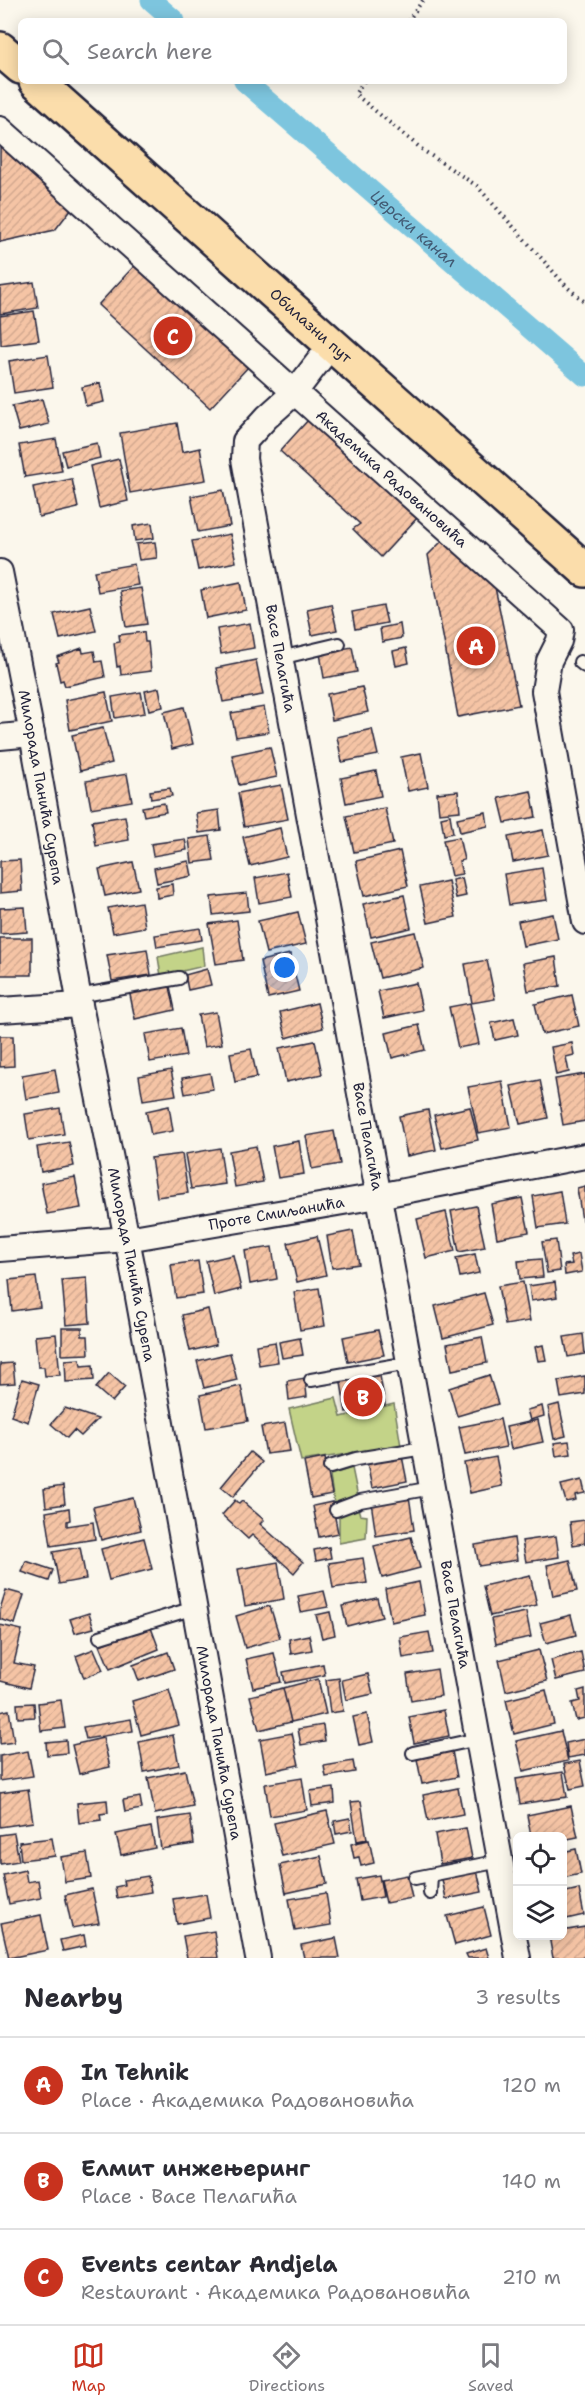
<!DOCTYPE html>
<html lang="en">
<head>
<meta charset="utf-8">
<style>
  :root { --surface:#fff; --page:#f2f2f3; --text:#2b2b33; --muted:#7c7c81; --line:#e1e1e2; --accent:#c8321e }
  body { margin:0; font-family:"Shantell Sans",sans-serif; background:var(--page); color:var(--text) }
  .controls { position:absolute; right:18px; bottom:18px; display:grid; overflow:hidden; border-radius:9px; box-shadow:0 3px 15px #0003 }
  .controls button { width:54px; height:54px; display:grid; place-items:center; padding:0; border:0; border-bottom:2px solid var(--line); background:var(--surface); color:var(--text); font:30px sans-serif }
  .you { position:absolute; left:285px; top:968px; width:21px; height:21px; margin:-15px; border:4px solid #fff; border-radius:50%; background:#1a73e8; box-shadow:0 0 0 9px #1a73e833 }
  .badge { display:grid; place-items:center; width:39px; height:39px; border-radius:50%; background:var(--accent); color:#fff; font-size:20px; font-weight:700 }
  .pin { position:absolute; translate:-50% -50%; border:3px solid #fff; box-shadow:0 2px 6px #0006 }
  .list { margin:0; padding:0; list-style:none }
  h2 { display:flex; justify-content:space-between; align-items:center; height:78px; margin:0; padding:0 24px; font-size:26px }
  h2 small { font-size:20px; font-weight:400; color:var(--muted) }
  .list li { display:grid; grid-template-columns:39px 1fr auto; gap:18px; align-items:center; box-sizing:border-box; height:96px; padding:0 24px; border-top:2px solid var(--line) }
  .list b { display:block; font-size:22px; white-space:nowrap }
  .list p { margin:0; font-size:20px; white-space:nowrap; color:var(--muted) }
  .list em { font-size:20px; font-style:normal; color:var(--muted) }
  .icon { flex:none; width:33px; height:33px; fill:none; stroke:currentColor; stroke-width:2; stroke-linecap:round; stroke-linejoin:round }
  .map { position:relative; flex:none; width:585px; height:1958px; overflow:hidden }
  .search { position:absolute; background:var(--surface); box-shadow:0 3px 15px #0003; left:18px; right:18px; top:18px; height:66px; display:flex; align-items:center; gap:15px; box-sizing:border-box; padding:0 21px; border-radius:9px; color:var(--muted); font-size:22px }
  .sheet { height:366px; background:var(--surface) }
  nav { display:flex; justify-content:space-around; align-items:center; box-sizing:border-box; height:84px; border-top:2px solid var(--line); background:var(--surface); font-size:16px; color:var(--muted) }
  nav a { display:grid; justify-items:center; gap:3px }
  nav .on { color:var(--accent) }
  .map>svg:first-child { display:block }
</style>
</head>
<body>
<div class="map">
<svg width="585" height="1958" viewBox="0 0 585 1958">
  <defs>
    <pattern id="building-hatch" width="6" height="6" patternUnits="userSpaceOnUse" patternTransform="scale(1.5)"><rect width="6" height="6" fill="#f5c4a5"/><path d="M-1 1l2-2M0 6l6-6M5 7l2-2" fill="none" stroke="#d2a88f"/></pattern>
  </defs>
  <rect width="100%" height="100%" fill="#fbf7ec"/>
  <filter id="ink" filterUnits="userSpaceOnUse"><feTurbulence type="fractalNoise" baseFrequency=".0167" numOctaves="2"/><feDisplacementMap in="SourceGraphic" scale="12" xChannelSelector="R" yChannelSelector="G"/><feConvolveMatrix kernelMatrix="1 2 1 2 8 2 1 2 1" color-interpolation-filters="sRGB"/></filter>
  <g filter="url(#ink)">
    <path fill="#c3d388" stroke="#727a62" stroke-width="1.5" d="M 202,947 L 204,966 L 161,976 L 158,957 Z
      M 336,1398 L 341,1417 L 394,1404 L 401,1446 L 301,1461 L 289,1409 Z
      M 352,1468 L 358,1497 L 334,1504 L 330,1475 Z
      M 358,1508 L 360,1515 L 367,1516 L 366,1538 L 339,1543 L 339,1514 Z"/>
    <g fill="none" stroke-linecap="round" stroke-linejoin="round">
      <g stroke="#7dc5de" stroke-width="21">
        <path d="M 151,0 L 175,21"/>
        <path id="s1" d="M 244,81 L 585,376"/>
      </g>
    </g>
    <path fill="url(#building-hatch)" stroke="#22223b" stroke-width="1.5" d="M 0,137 L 75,204 L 55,230 L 0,242 Z
      M 136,264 L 248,367 L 210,408 L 98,305 Z
      M 34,282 L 38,308 L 0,314 L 0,287 Z
      M 34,311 L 39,340 L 1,345 L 0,316 Z
      M 48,355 L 53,387 L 14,393 L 9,361 Z
      M 100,383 L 104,402 L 86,406 L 82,387 Z
      M 42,399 L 49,424 L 19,431 L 12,406 Z
      M 308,420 L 417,518 L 381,557 L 353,529 L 360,524 L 280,451 Z
      M 177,423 L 182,452 L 200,448 L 206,480 L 130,493 L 120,433 Z
      M 56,439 L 62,471 L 25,477 L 19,445 Z
      M 97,443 L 100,458 L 66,466 L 62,451 Z
      M 119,459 L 128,501 L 99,508 L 90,466 Z
      M 72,479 L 78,508 L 39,517 L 33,487 Z
      M 223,490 L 230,526 L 198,532 L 191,496 Z
      M 152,523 L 154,538 L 135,541 L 133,526 Z
      M 230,534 L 236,562 L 198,570 L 192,541 Z
      M 443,540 L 495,587 L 519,705 L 458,717 L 428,555 Z
      M 155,542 L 157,558 L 139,560 L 136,544 Z
      M 134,564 L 138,585 L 98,592 L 94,571 Z
      M 241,582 L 246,610 L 206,618 L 201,590 Z
      M 141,588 L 147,624 L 126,627 L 120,591 Z
      M 331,604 L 337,630 L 312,635 L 307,609 Z
      M 90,606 L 96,631 L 60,639 L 54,614 Z
      M 383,606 L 387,623 L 355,629 L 352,612 Z
      M 250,623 L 254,648 L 221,654 L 217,629 Z
      M 400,624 L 402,638 L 382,642 L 380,628 Z
      M 144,632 L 145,642 L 148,642 L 151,671 L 121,675 L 120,666 L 117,667 L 114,643 L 120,642 L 119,635 Z
      M 352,647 L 357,672 L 324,678 L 320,653 Z
      M 82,648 L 83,653 L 94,651 L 96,662 L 102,661 L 105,677 L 65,686 L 63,680 L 60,681 L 56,663 L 59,662 L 57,657 Z
      M 406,648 L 409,663 L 396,666 L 393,651 Z
      M 256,660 L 263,695 L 223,702 L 216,668 Z
      M 362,687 L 368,712 L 332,720 L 327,694 Z
      M 159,688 L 163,707 L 149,710 L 145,691 Z
      M 106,692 L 112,721 L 70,730 L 65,700 Z
      M 141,692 L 145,713 L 115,718 L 112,697 Z
      M 184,707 L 193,744 L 172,749 L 164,712 Z
      M 264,707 L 269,732 L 236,737 L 231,713 Z
      M 103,728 L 112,763 L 80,771 L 72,735 Z
      M 372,729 L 378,755 L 342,762 L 337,737 Z
      M 270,747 L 277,777 L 239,785 L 232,755 Z
      M 421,753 L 428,787 L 408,791 L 401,757 Z
      M 376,771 L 381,796 L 346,803 L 341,778 Z
      M 127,774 L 132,801 L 91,808 L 86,781 Z
      M 281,785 L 288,819 L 244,827 L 238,793 Z
      M 170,788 L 172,796 L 151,799 L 150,791 Z
      M 458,791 L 460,811 L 439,813 L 437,793 Z
      M 531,791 L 536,817 L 505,823 L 499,798 Z
      M 164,803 L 166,812 L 144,816 L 142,807 Z
      M 385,808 L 393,844 L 354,852 L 346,816 Z
      M 219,810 L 221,830 L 199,833 L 196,813 Z
      M 486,812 L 488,826 L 460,832 L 457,818 Z
      M 450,815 L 453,833 L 444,835 L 441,817 Z
      M 125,816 L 129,840 L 96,846 L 92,821 Z
      M 280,828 L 287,857 L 250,866 L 243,837 Z
      M 543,830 L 548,855 L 513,862 L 508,837 Z
      M 210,836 L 214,860 L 192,863 L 189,839 Z
      M 459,837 L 464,860 L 459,861 L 462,874 L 451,876 L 443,840 Z
      M 185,839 L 187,850 L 153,856 L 151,844 Z
      M 400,851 L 408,886 L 364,896 L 356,861 Z
      M 20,860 L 22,891 L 0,893 L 0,861 Z
      M 189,861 L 192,876 L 157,883 L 154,868 Z
      M 133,862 L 139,889 L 105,896 L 99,869 Z
      M 542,868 L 547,900 L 509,905 L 504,874 Z
      M 287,872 L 292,897 L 259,903 L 255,878 Z
      M 462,878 L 466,896 L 456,898 L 452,880 Z
      M 448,881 L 456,917 L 428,923 L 420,887 Z
      M 172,884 L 173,895 L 157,898 L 156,887 Z
      M 247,893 L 249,911 L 213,915 L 211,897 Z
      M 404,895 L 411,928 L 371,937 L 363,904 Z
      M 141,902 L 145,927 L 113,933 L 108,908 Z
      M 25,907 L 27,932 L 0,934 L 0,908 Z
      M 298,912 L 306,944 L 266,953 L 258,921 Z
      M 553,914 L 558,939 L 523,946 L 518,921 Z
      M 237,920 L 243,960 L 216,964 L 209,924 Z
      M 200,928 L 202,940 L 157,947 L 155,935 Z
      M 415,932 L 424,968 L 380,978 L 371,942 Z
      M 0,938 L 32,938 L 32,975 L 0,975 Z
      M 147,949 L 151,975 L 112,981 L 107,955 Z
      M 290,954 L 299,991 L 268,998 L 260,961 Z
      M 556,957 L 560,986 L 528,991 L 523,963 Z
      M 487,960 L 495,999 L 472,1003 L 465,964 Z
      M 207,969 L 211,985 L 188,990 L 185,975 Z
      M 169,982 L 175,1010 L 135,1019 L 129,990 Z
      M 416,983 L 422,1010 L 384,1018 L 378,991 Z
      M 572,995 L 579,1026 L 542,1034 L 535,1004 Z
      M 317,1003 L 323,1028 L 286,1038 L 280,1012 Z
      M 470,1003 L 479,1044 L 458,1048 L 449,1007 Z
      M 216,1012 L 222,1044 L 204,1047 L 198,1015 Z
      M 514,1018 L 518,1035 L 495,1040 L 491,1023 Z
      M 419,1025 L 425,1050 L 392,1058 L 386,1033 Z
      M 181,1028 L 186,1056 L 150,1062 L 145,1034 Z
      M 0,1036 L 13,1036 L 14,1066 L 0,1067 Z
      M 315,1041 L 322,1074 L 286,1082 L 279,1048 Z
      M 572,1043 L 574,1055 L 566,1057 L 569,1072 L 556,1075 L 551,1047 Z
      M 251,1049 L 257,1077 L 235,1082 L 230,1053 Z
      M 55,1069 L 59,1093 L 26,1099 L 22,1075 Z
      M 171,1070 L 176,1095 L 143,1100 L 139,1076 Z
      M 210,1073 L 213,1089 L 185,1094 L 182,1078 Z
      M 585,1074 L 585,1121 L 563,1125 L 555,1079 Z
      M 540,1080 L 548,1118 L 520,1124 L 511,1086 Z
      M 502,1081 L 511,1127 L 478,1133 L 468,1087 Z
      M 169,1106 L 173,1131 L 151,1135 L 146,1111 Z
      M 470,1107 L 478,1140 L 442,1148 L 434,1115 Z
      M 60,1108 L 64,1134 L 29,1140 L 25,1114 Z
      M 428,1110 L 436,1150 L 407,1156 L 399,1116 Z
      M 334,1131 L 340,1164 L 312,1169 L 306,1136 Z
      M 299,1141 L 304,1174 L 278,1178 L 272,1146 Z
      M 69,1142 L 74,1166 L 41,1172 L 37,1147 Z
      M 256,1146 L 263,1182 L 235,1187 L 229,1151 Z
      M 220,1148 L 225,1184 L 191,1189 L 185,1154 Z
      M 182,1154 L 188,1193 L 157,1197 L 151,1158 Z
      M 75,1177 L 81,1208 L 47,1214 L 41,1183 Z
      M 585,1186 L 585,1219 L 582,1220 L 577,1188 Z
      M 560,1191 L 565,1224 L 538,1228 L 533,1196 Z
      M 522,1198 L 529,1232 L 497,1238 L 491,1204 Z
      M 476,1206 L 485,1247 L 459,1252 L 451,1211 Z
      M 446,1212 L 455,1251 L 426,1258 L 417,1219 Z
      M 353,1231 L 359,1264 L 332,1268 L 327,1236 Z
      M 317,1236 L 326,1275 L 297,1282 L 288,1243 Z
      M 556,1240 L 560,1271 L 547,1273 L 542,1242 Z
      M 272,1247 L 277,1279 L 250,1284 L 245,1251 Z
      M 475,1254 L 479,1273 L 460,1277 L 456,1258 Z
      M 579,1254 L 582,1272 L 565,1275 L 564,1265 L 572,1264 L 570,1256 Z
      M 233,1255 L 241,1289 L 214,1296 L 206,1261 Z
      M 541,1259 L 543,1277 L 520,1279 L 518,1261 Z
      M 198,1261 L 203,1294 L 176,1298 L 171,1265 Z
      M 36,1277 L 40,1307 L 12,1311 L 9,1280 Z
      M 87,1278 L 90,1323 L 66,1325 L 62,1280 Z
      M 523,1282 L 530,1321 L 505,1325 L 498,1286 Z
      M 555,1282 L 557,1297 L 531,1301 L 529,1286 Z
      M 319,1288 L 325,1326 L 300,1330 L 294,1292 Z
      M 484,1293 L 493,1325 L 443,1338 L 435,1306 Z
      M 208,1309 L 216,1345 L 190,1351 L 182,1315 Z
      M 62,1328 L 82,1328 L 82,1336 L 88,1336 L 89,1354 L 62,1355 Z
      M 378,1330 L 384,1355 L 348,1362 L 343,1337 Z
      M 56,1334 L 60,1375 L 45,1376 L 44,1367 L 38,1367 L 35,1336 Z
      M 583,1334 L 585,1354 L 568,1357 L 564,1337 Z
      M 482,1337 L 487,1363 L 452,1370 L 447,1344 Z
      M 300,1338 L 303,1355 L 282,1358 L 279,1342 Z
      M 275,1342 L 278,1362 L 259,1365 L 256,1345 Z
      M 543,1345 L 546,1360 L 538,1361 L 535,1347 Z
      M 230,1353 L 237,1380 L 204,1388 L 197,1361 Z
      M 80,1359 L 81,1366 L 93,1365 L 94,1380 L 66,1382 L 65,1360 Z
      M 13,1363 L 15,1383 L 0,1384 L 0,1364 Z
      M 379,1370 L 385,1405 L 346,1412 L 340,1377 Z
      M 109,1373 L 125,1387 L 112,1402 L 96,1388 Z
      M 489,1375 L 498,1404 L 457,1416 L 449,1388 Z
      M 585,1376 L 585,1394 L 561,1398 L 558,1381 Z
      M 305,1378 L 307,1397 L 289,1400 L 287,1381 Z
      M 22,1379 L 39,1384 L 28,1422 L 11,1416 Z
      M 241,1386 L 248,1421 L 206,1428 L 200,1395 Z
      M 559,1404 L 566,1436 L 554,1439 L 548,1407 Z
      M 542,1406 L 544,1416 L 530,1420 L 527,1410 Z
      M 65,1408 L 98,1419 L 81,1436 L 74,1430 L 67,1438 L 51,1424 Z
      M 500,1419 L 506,1447 L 465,1455 L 459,1427 Z
      M 538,1420 L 543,1442 L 511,1449 L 506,1427 Z
      M 285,1423 L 290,1451 L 266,1454 L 261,1427 Z
      M 569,1441 L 571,1454 L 556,1456 L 554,1443 Z
      M 250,1452 L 262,1462 L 233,1497 L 221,1487 Z
      M 402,1456 L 407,1481 L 372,1488 L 367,1463 Z
      M 496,1457 L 502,1486 L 470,1493 L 464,1463 Z
      M 325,1458 L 332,1494 L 311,1498 L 304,1462 Z
      M 582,1480 L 585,1493 L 575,1495 L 576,1500 L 566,1502 L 561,1485 Z
      M 63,1486 L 65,1504 L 46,1507 L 44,1489 Z
      M 409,1496 L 414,1530 L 376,1536 L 371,1502 Z
      M 133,1498 L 141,1530 L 101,1540 L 93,1507 Z
      M 235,1500 L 239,1504 L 242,1501 L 264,1520 L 260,1524 L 303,1562 L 294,1573 L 252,1535 L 248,1539 L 222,1515 Z
      M 332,1502 L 338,1533 L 319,1537 L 313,1506 Z
      M 69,1508 L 70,1520 L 67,1521 L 67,1526 L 93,1522 L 95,1539 L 51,1546 L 46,1512 Z
      M 585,1520 L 585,1543 L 573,1545 L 570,1522 Z
      M 556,1536 L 559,1557 L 526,1562 L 522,1541 Z
      M 411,1537 L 420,1568 L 382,1578 L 374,1546 Z
      M 144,1538 L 152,1569 L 109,1580 L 101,1549 Z
      M 514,1538 L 517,1560 L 479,1566 L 475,1545 Z
      M 80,1547 L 86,1579 L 59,1584 L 53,1552 Z
      M 329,1547 L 331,1558 L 316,1561 L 314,1550 Z
      M 363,1558 L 367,1583 L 333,1588 L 329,1563 Z
      M 570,1560 L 577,1591 L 553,1596 L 547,1565 Z
      M 26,1561 L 53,1570 L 49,1581 L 22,1572 Z
      M 278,1562 L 284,1599 L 245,1606 L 238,1569 Z
      M 530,1575 L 537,1605 L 490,1616 L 483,1586 Z
      M 419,1582 L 425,1615 L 391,1622 L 385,1589 Z
      M 6,1590 L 24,1595 L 15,1624 L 0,1619 L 0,1609 Z
      M 324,1591 L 328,1607 L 301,1612 L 298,1596 Z
      M 377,1598 L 382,1617 L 347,1626 L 342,1606 Z
      M 270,1606 L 280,1638 L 245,1648 L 236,1616 Z
      M 330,1612 L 335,1635 L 322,1638 L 316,1615 Z
      M 526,1612 L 531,1637 L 496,1644 L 491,1619 Z
      M 89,1613 L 94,1628 L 75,1633 L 70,1619 Z
      M 571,1615 L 576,1635 L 546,1643 L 540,1623 Z
      M 0,1625 L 22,1630 L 14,1663 L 34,1667 L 29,1688 L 0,1681 Z
      M 150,1625 L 159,1649 L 110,1669 L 100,1645 Z
      M 429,1632 L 433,1653 L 403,1658 L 400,1637 Z
      M 309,1635 L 312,1650 L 291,1654 L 289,1639 Z
      M 94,1649 L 103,1670 L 84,1678 L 76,1656 Z
      M 539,1650 L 547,1681 L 506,1691 L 499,1660 Z
      M 168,1652 L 174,1669 L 139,1681 L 133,1665 Z
      M 581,1652 L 585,1673 L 556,1680 L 551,1660 Z
      M 274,1653 L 281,1682 L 253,1688 L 246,1659 Z
      M 323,1664 L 325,1675 L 285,1683 L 283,1672 Z
      M 437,1669 L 441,1696 L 411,1701 L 407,1674 Z
      M 368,1674 L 373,1694 L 346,1700 L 342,1680 Z
      M 339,1678 L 343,1711 L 330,1713 L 326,1680 Z
      M 318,1679 L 326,1714 L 291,1722 L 283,1688 Z
      M 283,1688 L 291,1722 L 259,1730 L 250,1696 Z
      M 585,1689 L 585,1718 L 576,1720 L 572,1703 L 580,1701 L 578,1691 Z
      M 169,1690 L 179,1725 L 141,1735 L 132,1701 Z
      M 546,1690 L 554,1724 L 514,1734 L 506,1700 Z
      M 61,1700 L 65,1728 L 41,1731 L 38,1703 Z
      M 34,1703 L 35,1717 L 18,1718 L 17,1704 Z
      M 9,1710 L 14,1742 L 0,1744 L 0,1712 Z
      M 444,1710 L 449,1736 L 414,1743 L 409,1717 Z
      M 367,1714 L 373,1742 L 359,1745 L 353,1717 Z
      M 131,1719 L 133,1731 L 86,1739 L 83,1727 Z
      M 323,1725 L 325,1741 L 301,1745 L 298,1729 Z
      M 561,1731 L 568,1761 L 523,1771 L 516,1741 Z
      M 292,1733 L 299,1765 L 266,1772 L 260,1739 Z
      M 173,1735 L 179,1765 L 144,1772 L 139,1742 Z
      M 103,1738 L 110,1767 L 79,1774 L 72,1745 Z
      M 585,1739 L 585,1755 L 568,1758 L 566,1743 Z
      M 66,1740 L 67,1753 L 47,1755 L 46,1742 Z
      M 28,1751 L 33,1776 L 0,1781 L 0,1756 Z
      M 452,1751 L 457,1777 L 422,1784 L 417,1759 Z
      M 353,1761 L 355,1772 L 326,1777 L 324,1766 Z
      M 580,1761 L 585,1786 L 570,1789 L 564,1764 Z
      M 185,1770 L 193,1806 L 155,1814 L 148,1778 Z
      M 563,1772 L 567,1797 L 520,1804 L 516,1779 Z
      M 302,1778 L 307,1810 L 270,1816 L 265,1784 Z
      M 334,1788 L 335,1803 L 312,1806 L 310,1791 Z
      M 458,1788 L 463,1814 L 428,1821 L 423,1795 Z
      M 28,1789 L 33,1822 L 0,1827 L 0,1793 Z
      M 140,1797 L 142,1809 L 125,1812 L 123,1800 Z
      M 107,1800 L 108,1813 L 100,1814 L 101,1820 L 79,1823 L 77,1803 Z
      M 361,1801 L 367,1839 L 357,1841 L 351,1802 Z
      M 571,1806 L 578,1837 L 562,1840 L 562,1836 L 531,1836 L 527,1815 Z
      M 327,1811 L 335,1844 L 282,1856 L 274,1823 Z
      M 190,1815 L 194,1844 L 161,1849 L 157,1820 Z
      M 350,1818 L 352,1831 L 336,1834 L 334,1821 Z
      M 151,1827 L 155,1848 L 121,1855 L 116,1834 Z
      M 466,1828 L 472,1858 L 440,1864 L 435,1834 Z
      M 14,1833 L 19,1861 L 0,1864 L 0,1835 Z
      M 52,1838 L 55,1856 L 21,1860 L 19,1842 Z
      M 369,1840 L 374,1863 L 361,1866 L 359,1857 L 354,1858 L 351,1844 Z
      M 576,1849 L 581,1874 L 562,1878 L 562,1852 Z
      M 87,1853 L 91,1878 L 65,1882 L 61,1857 Z
      M 321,1856 L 327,1884 L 286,1893 L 280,1865 Z
      M 476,1866 L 482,1892 L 446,1899 L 441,1874 Z
      M 25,1870 L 27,1882 L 38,1880 L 41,1898 L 9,1904 L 3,1875 Z
      M 379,1875 L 383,1897 L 360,1901 L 356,1879 Z
      M 407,1875 L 412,1898 L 386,1903 L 381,1880 Z
      M 148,1876 L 151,1892 L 117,1898 L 115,1887 L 124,1885 L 123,1880 Z
      M 92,1889 L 99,1923 L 72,1928 L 65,1895 Z
      M 579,1889 L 584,1915 L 562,1920 L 562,1893 Z
      M 326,1893 L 331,1925 L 295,1931 L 289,1899 Z
      M 206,1894 L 210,1918 L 177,1924 L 173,1899 Z
      M 484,1907 L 491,1935 L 455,1945 L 447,1916 Z
      M 41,1915 L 48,1950 L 9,1958 L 1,1923 Z
      M 585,1927 L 585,1957 L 553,1958 L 549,1936 L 562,1936 L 562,1931 Z
      M 214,1931 L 218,1958 L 187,1958 L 183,1936 Z
      M 84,1935 L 86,1946 L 63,1951 L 60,1940 Z
      M 336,1938 L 340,1958 L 304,1958 L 301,1945 Z
      M 486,1948 L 489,1958 L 468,1958 L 466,1954 Z"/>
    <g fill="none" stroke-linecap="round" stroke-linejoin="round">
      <g stroke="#22223b" stroke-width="16">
        <path id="lane" d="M 280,658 L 339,644
          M 580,662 L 585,666
          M 78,996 L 179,978
          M 311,1380 L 409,1363
          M 330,1467 L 356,1459 L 424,1448
          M 336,1510 L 360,1501 L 432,1488
          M 100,1637 L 194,1608
          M 413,1753 L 478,1739
          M 415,1878 L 500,1861
          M 430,1893 L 431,1875"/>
      </g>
      <g stroke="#22223b" stroke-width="28">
        <g id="street">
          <path id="s2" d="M 0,129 L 561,630 L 559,641 L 549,661 L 544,691 L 585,922"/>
          <path id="s3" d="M 331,345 L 295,392 L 267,417 L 245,441 L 244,459 L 518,1958"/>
          <path id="s4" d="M 0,572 L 32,734 L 80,1005 L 132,1264 L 258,1958"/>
          <path d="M 0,737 L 32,734"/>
          <path d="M 0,1010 L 80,1005"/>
          <path id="s5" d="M 0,1249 L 127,1239 L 378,1196 L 585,1156"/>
        </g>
      </g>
      <g stroke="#22223b" stroke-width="38">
        <g id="primary">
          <path d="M 0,49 L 21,67"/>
          <path id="s6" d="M 36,81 L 585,570"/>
        </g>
      </g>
      <path stroke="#22223b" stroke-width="4" stroke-dasharray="1.5 4.5" stroke-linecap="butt" d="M 408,21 L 423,0
        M 364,81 L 355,94 L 424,151 L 477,186 L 567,287 L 585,302"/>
      <use href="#lane" stroke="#fbf7ec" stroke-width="12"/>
      <use href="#street" stroke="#fbf7ec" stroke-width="24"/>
      <use href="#primary" stroke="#fbddab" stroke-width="33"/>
    </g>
  </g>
  <g text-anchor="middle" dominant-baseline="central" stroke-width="6" stroke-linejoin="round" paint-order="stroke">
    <g font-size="15" fill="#22223b" stroke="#fbf7ec">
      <text stroke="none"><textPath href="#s6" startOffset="368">Обилазни пут</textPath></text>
      <text stroke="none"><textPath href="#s2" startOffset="525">Академика Радовановића</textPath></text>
      <text stroke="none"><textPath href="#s3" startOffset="350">Васе Пелагића</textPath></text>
      <text stroke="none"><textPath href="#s4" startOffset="219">Милорада Панића Сурепа</textPath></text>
      <text stroke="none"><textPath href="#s3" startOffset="836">Васе Пелагића</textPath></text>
      <text stroke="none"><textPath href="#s5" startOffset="279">Проте Смиљанића</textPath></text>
      <text stroke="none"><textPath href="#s4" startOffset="705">Милорада Панића Сурепа</textPath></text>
      <text stroke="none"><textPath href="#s3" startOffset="1322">Васе Пелагића</textPath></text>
      <text stroke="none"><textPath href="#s4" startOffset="1191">Милорада Панића Сурепа</textPath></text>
    </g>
    <g font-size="16" font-style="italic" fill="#425b74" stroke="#fbf7ec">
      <text stroke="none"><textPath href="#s1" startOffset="225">Церски канал</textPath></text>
    </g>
  </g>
</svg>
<div class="controls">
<button><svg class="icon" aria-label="locate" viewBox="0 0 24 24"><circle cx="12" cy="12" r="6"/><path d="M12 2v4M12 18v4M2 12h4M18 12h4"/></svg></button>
<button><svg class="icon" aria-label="layers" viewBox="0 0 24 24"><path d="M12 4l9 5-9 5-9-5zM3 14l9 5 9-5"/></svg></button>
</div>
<div class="you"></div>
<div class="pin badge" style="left:476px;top:646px">A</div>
<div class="pin badge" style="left:363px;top:1397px">B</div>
<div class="pin badge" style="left:173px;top:336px">C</div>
<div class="search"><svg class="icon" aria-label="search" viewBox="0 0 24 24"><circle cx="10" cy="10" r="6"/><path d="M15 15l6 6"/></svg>Search here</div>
</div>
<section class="sheet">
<h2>Nearby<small>3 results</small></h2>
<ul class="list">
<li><span class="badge">A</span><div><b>In Tehnik</b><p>Place · Академика Радовановића</p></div><em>120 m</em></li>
<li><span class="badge">B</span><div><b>Елмит инжењеринг</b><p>Place · Васе Пелагића</p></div><em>140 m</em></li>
<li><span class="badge">C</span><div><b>Events centar Andjela</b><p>Restaurant · Академика Радовановића</p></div><em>210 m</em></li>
</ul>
</section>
<nav>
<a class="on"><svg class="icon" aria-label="map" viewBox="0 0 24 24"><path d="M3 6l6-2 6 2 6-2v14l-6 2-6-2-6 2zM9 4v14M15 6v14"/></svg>Map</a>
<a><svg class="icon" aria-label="directions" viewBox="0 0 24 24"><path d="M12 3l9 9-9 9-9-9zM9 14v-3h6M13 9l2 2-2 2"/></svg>Directions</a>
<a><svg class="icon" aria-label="saved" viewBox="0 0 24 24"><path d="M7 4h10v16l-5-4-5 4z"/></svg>Saved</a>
</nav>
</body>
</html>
